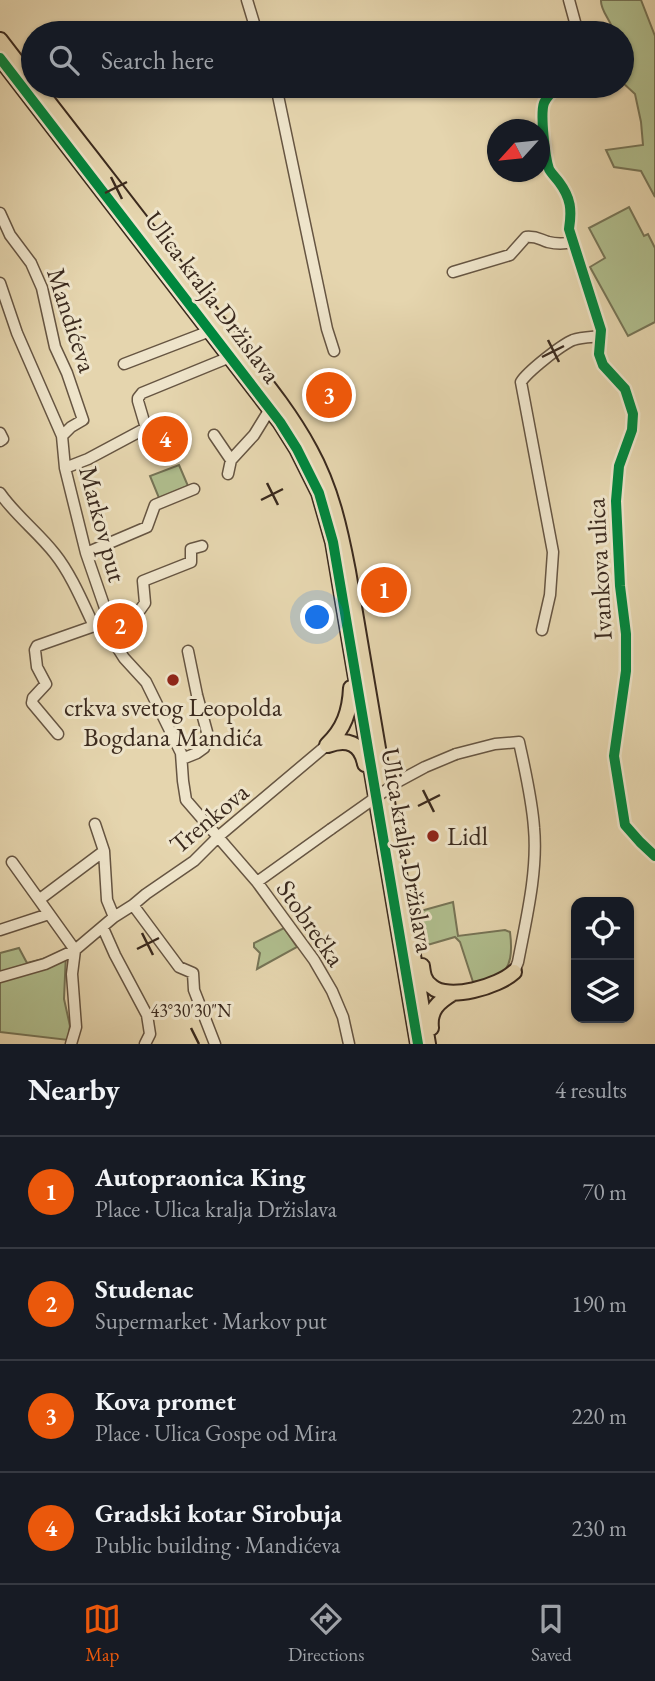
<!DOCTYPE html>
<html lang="en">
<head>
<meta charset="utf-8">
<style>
  :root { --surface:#171b24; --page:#242831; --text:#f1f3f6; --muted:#9ea1a6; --line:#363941; --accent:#ea580c }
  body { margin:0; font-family:"EB Garamond",serif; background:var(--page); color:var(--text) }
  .controls { position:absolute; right:21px; bottom:21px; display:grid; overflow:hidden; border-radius:14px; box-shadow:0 2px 5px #0004 }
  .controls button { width:63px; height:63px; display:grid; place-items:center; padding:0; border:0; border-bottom:2px solid var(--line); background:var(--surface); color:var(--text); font:35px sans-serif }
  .compass { position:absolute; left:487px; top:119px; width:63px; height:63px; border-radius:50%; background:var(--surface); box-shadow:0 2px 5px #0004; rotate:243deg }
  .you { position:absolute; left:318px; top:618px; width:24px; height:24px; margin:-18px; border:5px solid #fff; border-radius:50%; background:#1a73e8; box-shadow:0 0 0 10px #1a73e833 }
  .badge { display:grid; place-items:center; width:46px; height:46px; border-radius:50%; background:var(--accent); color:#fff; font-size:23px; font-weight:700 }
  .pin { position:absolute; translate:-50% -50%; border:4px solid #fff; box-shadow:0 2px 7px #0006 }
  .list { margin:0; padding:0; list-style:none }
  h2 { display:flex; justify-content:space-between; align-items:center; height:91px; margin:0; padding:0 28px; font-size:30px }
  h2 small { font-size:23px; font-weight:400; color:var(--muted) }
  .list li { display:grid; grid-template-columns:46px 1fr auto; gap:21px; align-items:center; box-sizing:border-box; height:112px; padding:0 28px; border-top:2px solid var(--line) }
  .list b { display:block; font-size:26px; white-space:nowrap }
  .list p { margin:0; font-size:23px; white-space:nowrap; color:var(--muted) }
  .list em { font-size:23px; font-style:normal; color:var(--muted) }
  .icon { flex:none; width:38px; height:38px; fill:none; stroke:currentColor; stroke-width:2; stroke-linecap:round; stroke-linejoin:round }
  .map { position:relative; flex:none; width:655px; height:1044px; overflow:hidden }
  .search { position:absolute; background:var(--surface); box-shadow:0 2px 5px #0004; left:21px; right:21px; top:21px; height:77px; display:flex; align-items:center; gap:18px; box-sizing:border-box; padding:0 24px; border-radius:38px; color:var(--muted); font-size:26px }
  .sheet { height:539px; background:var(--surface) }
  nav { display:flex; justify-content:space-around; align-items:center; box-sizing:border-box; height:98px; border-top:2px solid var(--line); background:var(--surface); font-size:19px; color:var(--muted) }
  nav a { display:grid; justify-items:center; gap:4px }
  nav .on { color:var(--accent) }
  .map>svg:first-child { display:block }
</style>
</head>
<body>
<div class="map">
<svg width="655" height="1044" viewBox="0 0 655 1044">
  <rect width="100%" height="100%" fill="#e5d5ae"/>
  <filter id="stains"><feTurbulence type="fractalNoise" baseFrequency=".00286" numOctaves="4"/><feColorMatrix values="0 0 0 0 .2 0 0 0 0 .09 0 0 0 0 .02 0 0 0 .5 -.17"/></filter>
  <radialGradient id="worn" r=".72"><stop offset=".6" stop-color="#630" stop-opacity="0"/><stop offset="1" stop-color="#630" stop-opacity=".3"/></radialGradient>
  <path fill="#b0be8e" stroke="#767456" stroke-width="2" d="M 601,0 L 641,0 L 655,36 L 655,197 L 641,171 L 614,167 L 606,150 L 643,145 L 641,122 L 635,94 L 622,82 L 626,71 L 622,62 L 622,33 L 614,33 C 612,21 600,11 601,0 Z
    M 629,207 L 644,236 L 648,234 L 655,248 L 655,322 L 628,336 L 590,267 L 605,258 L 589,228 Z
    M 179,465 L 188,486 L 159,498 L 150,476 Z
    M 453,902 L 458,936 L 505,930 L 510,932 C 512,948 513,970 496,978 C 489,980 480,981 473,982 L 460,942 L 455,937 L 424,946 L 417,912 Z
    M 284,928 L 297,947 L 257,969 L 260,953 L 254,947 L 254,943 Z
    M 19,948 L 27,963 L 66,953 L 64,999 L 70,1026 L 68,1040 L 0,1032 L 0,953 Z"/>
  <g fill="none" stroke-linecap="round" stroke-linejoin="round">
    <g stroke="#665542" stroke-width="13">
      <path id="minor" d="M 247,0 L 257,33
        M 569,0 L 578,33
        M 276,86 L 327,329 L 334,351
        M 558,86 C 553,91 547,96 544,103 C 540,114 545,157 549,169 C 551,173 556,178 559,182 C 571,198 572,210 569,229 L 601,330 L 599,354 L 603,365 L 625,389 L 633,414 L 632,430 L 619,466 L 616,501 L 620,586 L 626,634 L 626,671 L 614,756 L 625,825 L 640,842 L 655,856
        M 0,213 L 10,235 L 31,263 L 42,288 L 55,347 L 67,373 L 83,420 L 71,427 L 62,436
        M 453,272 L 510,255 L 526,237 C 536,236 539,239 548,242 C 557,244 564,244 572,242
        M 0,283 L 17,333 L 62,436 L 65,468 L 86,553 L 106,611 L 105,628 L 124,658 L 146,682 L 181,753 L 183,781 L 186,800 L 257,882 L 314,960 L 332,991 L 343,1017 L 349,1044
        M 124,364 L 210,331
        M 0,433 L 3,439 L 0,441
        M 214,435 L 231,460 L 228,474
        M 231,460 L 254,435 L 270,409
        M 65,468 L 88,459 L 146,428 L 138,401 L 138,398 L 142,393 L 230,357
        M 0,493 C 16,516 38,532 55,554 C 71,574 83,603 94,626 L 105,628
        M 86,553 L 147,527 L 155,505 L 194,489
        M 105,619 L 140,610 L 145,603 L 143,581 L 191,562 L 191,549 L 202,546
        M 542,630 L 550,595 L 553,552 L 521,382 C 527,372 561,345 573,340 C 581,337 592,337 601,336
        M 58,734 L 32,703 L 33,698 L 46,684 L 37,667 L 35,650 L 37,646 L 94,626
        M 456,754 L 495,744 L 519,742 C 525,770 532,799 534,828 C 538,871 526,920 518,962 L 514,972
        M 182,759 L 197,753 L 204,748 L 207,732 L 197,695 L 188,651
        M 95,824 L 104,851 L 107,900 L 114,917
        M 257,882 L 331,829
        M 40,899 L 104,851
        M 133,905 L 179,967 L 193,973 L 194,990 L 215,1044
        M 103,928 L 115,955 L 147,1015 L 150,1034 L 145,1044
        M 0,930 L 49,914
        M 0,977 L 45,964 L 75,950 L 12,862
        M 71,1044 L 76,1027 L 72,974 L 75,950 L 114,917 L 133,905 L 146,894 L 194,861 L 219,836 L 327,745"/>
    </g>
    <g stroke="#3b2a1e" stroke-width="18">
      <path id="highway" d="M 0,40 L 33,83
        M 0,58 L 280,422 L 297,449 L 319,493 L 333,542 L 418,1044
        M 36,86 C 97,165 160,245 220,325 C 251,366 286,405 310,450 C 331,488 340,529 348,571 L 428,1044
        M 327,745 C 344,729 350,711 351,688
        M 328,745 C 347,738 361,743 365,764
        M 422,966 C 423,974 424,981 431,986 C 448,1002 499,986 514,972
        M 431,1028 C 429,1010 438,1002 453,993"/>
    </g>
    <use href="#minor" stroke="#eee4ca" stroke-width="10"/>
    <use href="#highway" stroke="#e5d5ae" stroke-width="14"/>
    <g stroke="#665542" stroke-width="13" stroke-linecap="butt">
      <path id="minor-bridge" d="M 331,829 L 399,781 L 425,767 L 456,754"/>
    </g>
    <use href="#minor-bridge" stroke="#eee4ca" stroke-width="10"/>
    <g stroke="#eee4ca" stroke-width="15">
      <path id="cycleway" d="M 0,58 L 280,422 L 297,449 L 319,493 L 333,542 L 418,1044
        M 558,86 C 553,91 547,96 544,103 C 540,114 545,157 549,169 C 551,173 556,178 559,182 C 571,198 572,210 569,229 L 601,330 L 599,354 L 603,365 L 625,389 L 633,414 L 632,430 L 619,466 L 616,501 L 620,586 L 626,634 L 626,671 L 614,756 L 625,825 L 640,842 L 655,856"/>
    </g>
    <use href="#cycleway" stroke="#00873e" stroke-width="10"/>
  </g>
  <path fill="none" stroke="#3b2a1e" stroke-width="2.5" d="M 111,177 L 122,199M 105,193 L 127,182M 548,340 L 559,362M 542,357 L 564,346M 267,483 L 278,505M 261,500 L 283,489M 423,790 L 434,812M 418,806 L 440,795M 142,933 L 153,955M 137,949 L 159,938M 191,1028 L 199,1044"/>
  <g fill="#8f2418" stroke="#eee4ca" stroke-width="2.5">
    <circle cx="173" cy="680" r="7"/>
    <circle cx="433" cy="836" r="7"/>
  </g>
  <g text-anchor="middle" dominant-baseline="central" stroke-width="6" stroke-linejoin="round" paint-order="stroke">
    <g font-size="26" fill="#3b2a1e" stroke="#eee4ca">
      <text transform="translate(213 297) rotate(53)">Ulica kralja Držislava</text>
      <text transform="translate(72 320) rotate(72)">Mandićeva</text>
      <text transform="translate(103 524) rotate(75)">Markov put</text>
      <text transform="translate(599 569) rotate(-93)">Ivankova ulica</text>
      <text transform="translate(209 818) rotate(-40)">Trenkova</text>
      <text transform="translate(408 850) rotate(80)">Ulica kralja Držislava</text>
      <text transform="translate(311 923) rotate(55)">Stobrečka</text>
    </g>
    <g font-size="26" fill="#3b2a1e" stroke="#eee4ca">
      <text x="173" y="707">crkva svetog Leopolda<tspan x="173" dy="30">Bogdana Mandića</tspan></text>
      <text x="447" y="836" text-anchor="start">Lidl</text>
    </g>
  </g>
  <g font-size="18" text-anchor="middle" fill="#3b2a1e" stroke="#eee4ca" stroke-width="6" stroke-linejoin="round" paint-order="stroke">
    <text x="191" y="1017">43°30'30"N</text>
  </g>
  <rect width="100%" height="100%" filter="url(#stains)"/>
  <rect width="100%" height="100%" fill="url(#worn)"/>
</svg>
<div class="controls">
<button><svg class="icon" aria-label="locate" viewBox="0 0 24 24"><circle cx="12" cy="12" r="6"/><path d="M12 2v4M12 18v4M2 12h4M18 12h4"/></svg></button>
<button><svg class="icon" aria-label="layers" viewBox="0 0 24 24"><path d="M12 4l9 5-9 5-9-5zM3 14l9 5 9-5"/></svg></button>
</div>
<svg class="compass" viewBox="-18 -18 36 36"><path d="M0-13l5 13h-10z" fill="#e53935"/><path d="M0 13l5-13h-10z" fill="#9ea1a6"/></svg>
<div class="you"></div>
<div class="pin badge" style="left:384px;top:590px">1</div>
<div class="pin badge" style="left:120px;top:626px">2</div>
<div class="pin badge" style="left:329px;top:395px">3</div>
<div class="pin badge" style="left:165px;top:439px">4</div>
<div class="search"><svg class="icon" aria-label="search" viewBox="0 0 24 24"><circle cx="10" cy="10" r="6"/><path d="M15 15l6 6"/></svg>Search here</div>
</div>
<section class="sheet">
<h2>Nearby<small>4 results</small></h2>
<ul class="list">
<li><span class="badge">1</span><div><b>Autopraonica King</b><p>Place · Ulica kralja Držislava</p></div><em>70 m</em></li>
<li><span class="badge">2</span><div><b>Studenac</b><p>Supermarket · Markov put</p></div><em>190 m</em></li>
<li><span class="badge">3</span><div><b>Kova promet</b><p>Place · Ulica Gospe od Mira</p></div><em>220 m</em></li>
<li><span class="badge">4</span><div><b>Gradski kotar Sirobuja</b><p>Public building · Mandićeva</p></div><em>230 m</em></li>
</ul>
</section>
<nav>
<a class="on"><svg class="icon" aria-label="map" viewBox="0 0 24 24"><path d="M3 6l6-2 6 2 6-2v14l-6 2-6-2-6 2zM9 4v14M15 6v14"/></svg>Map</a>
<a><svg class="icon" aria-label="directions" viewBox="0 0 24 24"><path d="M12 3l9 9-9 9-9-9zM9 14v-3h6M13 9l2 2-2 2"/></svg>Directions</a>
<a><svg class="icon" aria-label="saved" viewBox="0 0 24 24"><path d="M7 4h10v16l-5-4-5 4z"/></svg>Saved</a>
</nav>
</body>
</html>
